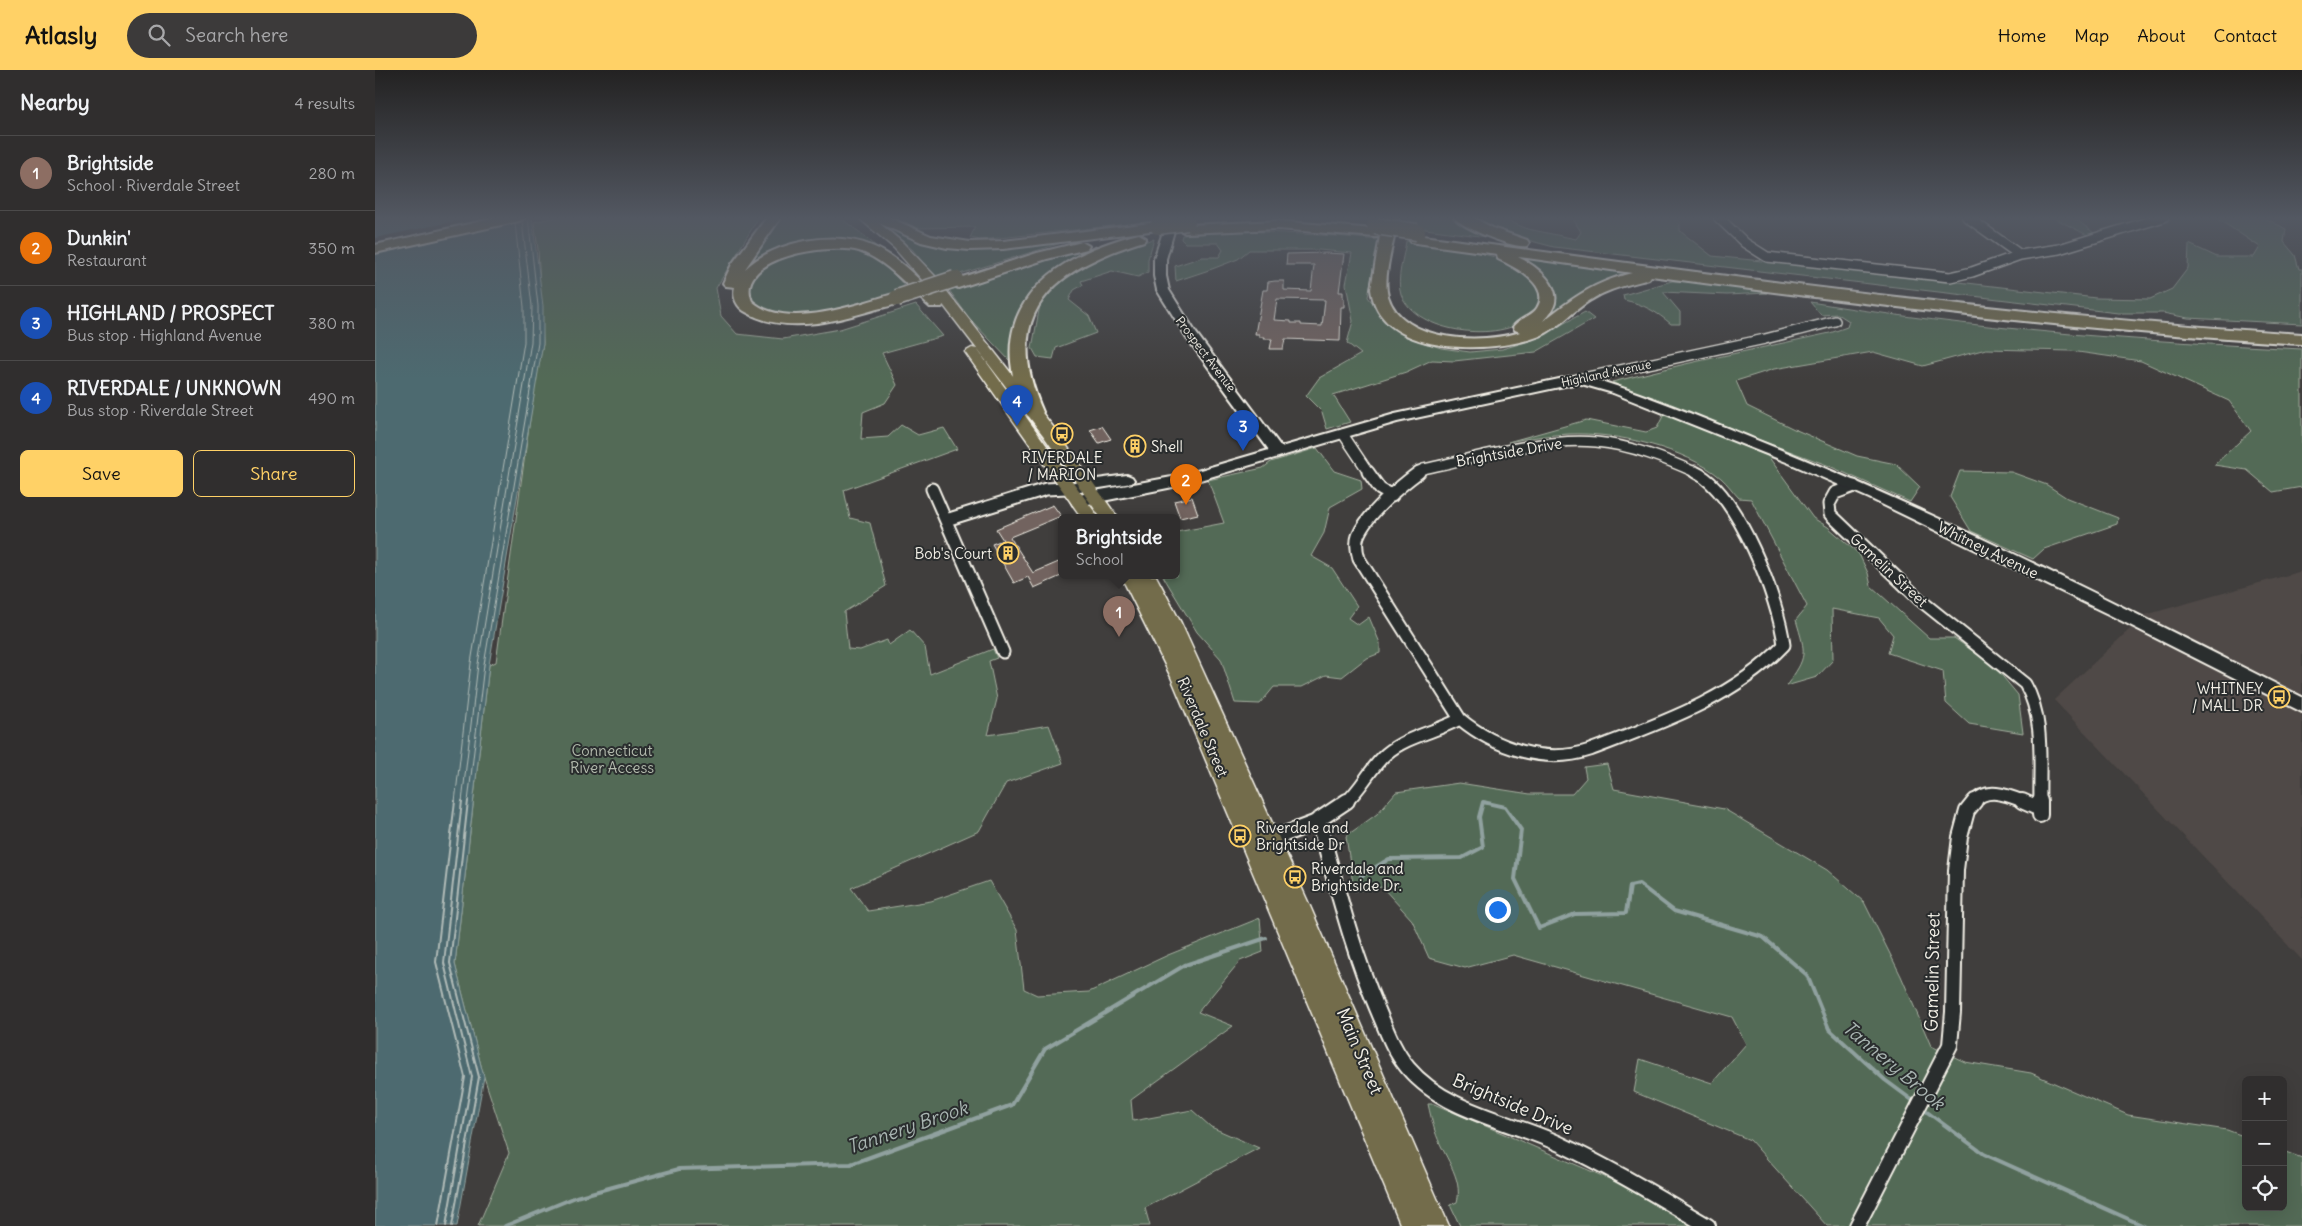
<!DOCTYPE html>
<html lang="en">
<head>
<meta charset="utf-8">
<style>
  :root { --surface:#302e2e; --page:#3c3a3a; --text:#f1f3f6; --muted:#a8a8aa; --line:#4b4a4a; --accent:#ffd166 }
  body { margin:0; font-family:Delius,sans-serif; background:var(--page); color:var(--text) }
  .controls { position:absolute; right:15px; bottom:15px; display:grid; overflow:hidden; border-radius:8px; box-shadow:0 5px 20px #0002 }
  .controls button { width:45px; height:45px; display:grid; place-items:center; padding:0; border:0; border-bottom:1px solid var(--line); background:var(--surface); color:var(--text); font:25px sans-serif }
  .you { position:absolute; left:1122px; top:839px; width:18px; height:18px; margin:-12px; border:4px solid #fff; border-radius:50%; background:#1a73e8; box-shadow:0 0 0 8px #1a73e833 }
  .badge { display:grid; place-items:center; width:32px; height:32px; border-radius:50%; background:var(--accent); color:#fff; font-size:16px; font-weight:700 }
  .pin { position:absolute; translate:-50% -41px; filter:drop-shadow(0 1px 2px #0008) }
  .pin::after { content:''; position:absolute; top:26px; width:18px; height:15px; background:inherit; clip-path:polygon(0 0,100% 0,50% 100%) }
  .popup { position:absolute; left:683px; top:444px; width:122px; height:65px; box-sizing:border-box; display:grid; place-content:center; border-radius:8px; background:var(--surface); filter:drop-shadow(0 1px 4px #0005); font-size:16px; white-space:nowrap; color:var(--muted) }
  .popup b { font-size:19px; color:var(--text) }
  .popup::after { content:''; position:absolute; left:50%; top:100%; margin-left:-10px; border:10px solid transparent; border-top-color:var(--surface) }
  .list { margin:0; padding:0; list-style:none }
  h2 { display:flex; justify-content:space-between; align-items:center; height:65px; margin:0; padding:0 20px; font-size:21px }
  h2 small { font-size:16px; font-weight:400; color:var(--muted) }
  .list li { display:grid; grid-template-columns:32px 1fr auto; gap:15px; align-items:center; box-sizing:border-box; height:75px; padding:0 20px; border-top:1px solid var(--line) }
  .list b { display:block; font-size:19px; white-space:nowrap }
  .list p { margin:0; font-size:16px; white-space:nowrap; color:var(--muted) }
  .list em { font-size:16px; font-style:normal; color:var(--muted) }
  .actions { display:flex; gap:10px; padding:15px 20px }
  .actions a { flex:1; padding:11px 0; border:1px solid var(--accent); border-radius:8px; text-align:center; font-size:18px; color:var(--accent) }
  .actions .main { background:var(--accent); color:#111 }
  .icon { flex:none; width:28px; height:28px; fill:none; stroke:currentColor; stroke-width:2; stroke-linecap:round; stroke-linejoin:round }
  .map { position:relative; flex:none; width:1927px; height:1156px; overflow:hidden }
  header { display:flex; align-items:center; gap:30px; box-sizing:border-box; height:70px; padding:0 25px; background:var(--accent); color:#111 }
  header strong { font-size:24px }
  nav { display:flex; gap:28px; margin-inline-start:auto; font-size:18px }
  .search { width:350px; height:45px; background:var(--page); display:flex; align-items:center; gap:12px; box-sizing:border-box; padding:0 18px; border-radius:28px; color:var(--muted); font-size:19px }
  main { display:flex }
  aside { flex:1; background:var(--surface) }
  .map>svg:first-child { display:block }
</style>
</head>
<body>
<header>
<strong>Atlasly</strong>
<div class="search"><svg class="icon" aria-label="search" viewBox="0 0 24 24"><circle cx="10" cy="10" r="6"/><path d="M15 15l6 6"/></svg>Search here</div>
<nav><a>Home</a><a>Map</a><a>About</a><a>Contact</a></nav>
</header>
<main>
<aside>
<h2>Nearby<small>4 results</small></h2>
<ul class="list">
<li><span class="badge" style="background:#8d6e63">1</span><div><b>Brightside</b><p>School · Riverdale Street</p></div><em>280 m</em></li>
<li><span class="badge" style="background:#e8710a">2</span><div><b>Dunkin'</b><p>Restaurant</p></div><em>350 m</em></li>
<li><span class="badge" style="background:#1a4fb4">3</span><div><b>HIGHLAND / PROSPECT</b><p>Bus stop · Highland Avenue</p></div><em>380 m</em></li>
<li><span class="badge" style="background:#1a4fb4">4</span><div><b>RIVERDALE / UNKNOWN</b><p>Bus stop · Riverdale Street</p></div><em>490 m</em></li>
</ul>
<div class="actions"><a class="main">Save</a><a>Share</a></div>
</aside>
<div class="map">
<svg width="1927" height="1156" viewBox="0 0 1927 1156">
  <rect width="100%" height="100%" fill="#403e3d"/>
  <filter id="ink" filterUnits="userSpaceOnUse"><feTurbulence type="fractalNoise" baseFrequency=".02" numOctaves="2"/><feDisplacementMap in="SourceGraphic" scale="10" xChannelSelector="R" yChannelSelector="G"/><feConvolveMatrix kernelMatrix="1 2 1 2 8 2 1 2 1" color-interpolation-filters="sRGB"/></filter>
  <g filter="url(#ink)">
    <path fill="#4f4947" d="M 1927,501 L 1927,890 L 1679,630 L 1770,545 Z"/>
    <path fill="#536a56" stroke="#a4ae9f" d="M 181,147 L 384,147 L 341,218 L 346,246 L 362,264 L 408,269 L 465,259 L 541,235 L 568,266 L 507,283 L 522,315 L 510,333 L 488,342 L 486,369 L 513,367 L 526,355 L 543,365 L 569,358 L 582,379 L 469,420 L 475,448 L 495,453 L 511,516 L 469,542 L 473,579 L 485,580 L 512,570 L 514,575 L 535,560 L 550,577 L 555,604 L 618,579 L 622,588 L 614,591 L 622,629 L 613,665 L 674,655 L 688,693 L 631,713 L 604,761 L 476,818 L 493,841 L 556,831 L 614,811 L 642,860 L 649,919 L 662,925 L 714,922 L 793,885 L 885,848 L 888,882 L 865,891 L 823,942 L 858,956 L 756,1030 L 758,1051 L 817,1040 L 836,1057 L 884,1078 L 770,1138 L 775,1156 L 103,1156 L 134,1083 L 109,1007 L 80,894 L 114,595 L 121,592 L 159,320 L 168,273 L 163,179 L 159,152 Z
      M 404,147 L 464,147 L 491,167 L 512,187 L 498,178 L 420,176 L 361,210 Z
      M 522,147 L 783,147 L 782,151 L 605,170 L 595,168 L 600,157 L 541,158 Z
      M 1034,147 L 1080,147 L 1120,168 L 1035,157 Z
      M 1101,147 L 1123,147 L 1153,159 L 1201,169 L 1206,162 L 1197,147 L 1296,147 L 1305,151 L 1305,161 L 1337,186 L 1506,203 L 1721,228 L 1775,229 L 1797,219 L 1813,198 L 1814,174 L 1842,187 L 1879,187 L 1885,177 L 1840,147 L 1888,147 L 1911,159 L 1909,172 L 1920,185 L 1924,199 L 1927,199 L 1927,254 L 1813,248 L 1788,243 L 1743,243 L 1179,177 L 1122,162 Z
      M 1677,147 L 1698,147 L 1719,163 L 1712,165 Z
      M 507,153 L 556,175 L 579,179 L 607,179 L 693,171 L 562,211 L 538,180 Z
      M 872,161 L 961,166 L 1004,170 L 993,227 L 1017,257 L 1031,267 L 1066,278 L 1095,282 L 1127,279 L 1158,270 L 1210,242 L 1219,249 L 1161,282 L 1079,291 L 1057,290 L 1031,302 L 958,325 L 975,352 L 952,359 L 947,342 L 931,326 L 944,308 L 986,284 L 972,273 L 978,251 L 971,214 L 977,183 L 944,180 L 874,180 L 863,189 L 837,199 L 801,211 L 800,196 L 827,187 L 844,187 L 848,180 L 843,173 L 810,173 L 806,169 L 807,165 Z
      M 779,169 L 773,189 L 773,202 L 763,207 L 737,201 L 706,211 L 708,215 L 699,220 L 694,230 L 714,246 L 721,263 L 681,278 L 678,289 L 662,287 L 657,278 L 665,235 L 682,216 L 705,196 L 743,179 Z
      M 1031,171 C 1063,176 1127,182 1152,202 C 1158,207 1163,218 1168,224 C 1165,234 1163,241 1155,247 C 1125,273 1041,264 1026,224 C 1021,209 1029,186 1031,171 Z
      M 736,173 L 667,213 L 636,292 L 595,249 L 574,220 L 666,191 Z
      M 464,176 C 499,184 509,193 533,220 C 499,231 400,267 375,230 C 373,226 373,219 372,215 C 400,181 423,181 464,176 Z
      M 1143,185 L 1271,202 L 1236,209 L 1218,216 L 1176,247 L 1173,246 L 1180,238 L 1178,236 C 1175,205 1169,202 1142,188 Z
      M 1297,211 L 1323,212 L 1392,223 L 1352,225 L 1288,222 L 1305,242 L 1305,254 L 1296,254 C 1282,242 1268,234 1249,230 L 1248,225 Z
      M 1435,232 C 1597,259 1763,271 1927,279 L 1927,417 L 1898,422 L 1872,400 L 1839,395 L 1876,361 L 1854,331 L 1766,291 L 1696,281 L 1611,279 L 1548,296 L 1498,282 L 1399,299 L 1361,311 L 1372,336 L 1419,359 L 1482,386 L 1521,394 L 1545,417 L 1535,432 L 1452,395 L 1263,325 L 1237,312 L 1310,294 L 1455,263 L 1472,257 L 1474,251 L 1463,244 L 1446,245 Z
      M 1289,344 L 1393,386 L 1438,448 L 1453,457 L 1484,484 L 1493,503 L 1496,516 L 1554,568 L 1579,568 L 1619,596 L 1643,625 L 1648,663 L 1594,654 L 1571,633 L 1568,601 L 1513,583 L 1518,565 L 1504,548 L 1457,539 L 1458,590 L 1442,607 L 1411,616 C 1433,586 1431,584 1421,550 L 1432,536 L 1376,429 L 1364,428 C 1358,422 1353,414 1346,408 C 1310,378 1240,362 1194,364 C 1173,365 1152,368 1133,372 L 1211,350 L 1271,362 L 1282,358 Z
      M 942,378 L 959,401 L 986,410 L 987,419 L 955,437 L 949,463 L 936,486 L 957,498 L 982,536 L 973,548 L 983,555 L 994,547 L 1005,573 L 1005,583 L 990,589 L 967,607 L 951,605 L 927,617 L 899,617 L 885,634 L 860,633 L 846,589 L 822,562 L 788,506 L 802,506 L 802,462 L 849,453 L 833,410 L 888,398 L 896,392 Z
      M 1585,401 L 1636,402 L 1672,415 L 1692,428 L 1743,448 L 1742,454 L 1669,479 L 1658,489 L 1596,461 L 1575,427 Z
      M 1232,694 L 1239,719 L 1349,739 L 1452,800 L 1489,832 L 1526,906 L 1556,976 L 1590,992 L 1656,1003 L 1753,1045 L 1852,1060 L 1871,1067 L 1871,1137 L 1908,1137 L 1908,1081 L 1927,1088 L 1927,1156 L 1452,1156 L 1375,1070 L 1259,1022 L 1265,989 L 1337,1013 L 1371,974 L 1357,947 L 1138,885 L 1090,898 L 1054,888 L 1037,850 L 1007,817 L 979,821 L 971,766 L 1002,744 L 1021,722 L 1084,713 L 1155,724 L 1197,724 L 1211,708 L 1209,697 Z
      M 1053,1034 L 1059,1034 L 1246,1114 L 1315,1156 L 1085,1156 L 1075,1135 L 1082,1132 C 1089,1108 1067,1084 1060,1061 C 1057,1052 1055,1043 1053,1034 Z"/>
    <path fill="#4d6b6f" stroke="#90a19f" d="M 0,147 L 157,147 L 168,236 L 168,273 L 114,595 L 80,894 L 109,1007 L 82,1156 L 0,1156 Z"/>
    <path fill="#403e3d" d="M 98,147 L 160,147 L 0,182 L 0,168 Z"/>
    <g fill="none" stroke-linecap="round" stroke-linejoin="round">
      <path stroke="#b1bbb8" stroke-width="1" d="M 80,732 L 96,593 L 149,272 L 149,237 L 140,153
        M 87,732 L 103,594 L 156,272 L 157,236 L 147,151
        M 93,732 L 109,595 L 163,273 L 163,236 L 153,147"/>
      <path stroke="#b1bbb8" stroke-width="2" d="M 63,1156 L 90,1007 L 61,892 L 80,731
        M 71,1156 L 97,1007 L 69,893 L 87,731
        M 77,1156 L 104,1007 L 75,893 L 93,731"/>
      <path stroke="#90a19f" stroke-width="3" d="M 1108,732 L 1110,732"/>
      <path stroke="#90a19f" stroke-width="4" d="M 986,806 L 1014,789 L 1087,788 L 1108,777 L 1104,747 L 1108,732 L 1130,737 L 1146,760 L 1140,809 L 1164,858 L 1200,844 L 1251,843 L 1255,816 L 1264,814 L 1299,841 L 1388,867 L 1432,905 L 1454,959 L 1510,1010 L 1541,1033
        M 1548,1039 L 1609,1084 L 1769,1156
        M 130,1156 L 201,1127 L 304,1099 L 476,1094 L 637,1035 L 670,979 L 810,895 L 891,868"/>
    </g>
    <path fill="#72645f" stroke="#f4f1e8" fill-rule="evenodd" d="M 951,183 L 969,184 L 964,222 L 968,222 L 968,228 L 969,228 L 969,237 L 966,237 L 965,271 L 910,269 L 908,279 L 895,279 L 897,269 L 888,269 L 889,267 L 884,267 L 884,264 L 880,264 L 888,220 L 892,220 L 893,212 L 900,211 L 909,211 L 909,220 L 936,221 L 939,195 L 911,195 L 912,184 ZM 902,229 L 950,230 L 947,256 L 926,255 L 926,253 L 916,253 L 916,251 L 899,250 Z
      M 727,356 L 736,369 L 724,373 L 715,360 Z
      M 817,427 L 823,444 L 805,448 L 799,431 Z
      M 678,435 L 686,446 L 635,467 L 658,503 L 686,491 L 686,506 L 659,518 L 653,507 L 639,513 L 617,474 L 628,470 L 621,459 Z"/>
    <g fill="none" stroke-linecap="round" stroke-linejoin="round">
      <g stroke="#f4f1e8" stroke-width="12">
        <path id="street-far2" d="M 1343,147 L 1370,173 L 1392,187 L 1575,207 L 1597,202 L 1645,185 L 1684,179 L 1789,147
          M 1592,147 L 1645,185
          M 1203,309 L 1390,269 L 1460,251
          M 968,364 L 994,403
          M 1042,403 L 1048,399 C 1101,388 1167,367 1221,372 C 1256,375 1291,389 1322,403"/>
      </g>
      <g stroke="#f4f1e8" stroke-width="15">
        <path id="street-far1" d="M 993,402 L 1005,419 L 1017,426
          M 1044,402 C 1025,416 992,444 983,466 C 980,474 982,482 984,489 L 1085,649 C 1120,678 1170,695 1215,680 C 1283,654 1358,629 1409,575 C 1404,530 1362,421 1320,402
          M 1479,416 L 1460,423 L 1454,434 L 1455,444 L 1545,530 L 1650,614 C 1670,648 1664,694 1665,732
          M 557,419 L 628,582
          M 571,450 L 671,419 L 692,418
          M 971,732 C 987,718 995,698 1011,684 C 1032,666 1061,662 1085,649
          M 1599,732 C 1612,716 1634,726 1650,732"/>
      </g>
      <g stroke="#f4f1e8" stroke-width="18">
        <path id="street" d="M 1647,731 L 1665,739
          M 1665,731 L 1665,745
          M 943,750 C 961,813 976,877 1002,938 C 1011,959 1018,980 1033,998 C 1071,1043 1137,1051 1187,1075 C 1238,1099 1285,1128 1333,1156
          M 894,770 L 939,753 L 972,731
          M 1482,1156 L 1575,975 L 1578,942 L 1581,800 L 1585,767 L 1592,741 L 1600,731"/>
      </g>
      <g stroke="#f4f1e8" stroke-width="4">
        <path id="secondary" d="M 793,147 L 803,147 L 791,189 L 791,206 L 794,220 L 821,263 L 906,377 L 1020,344 L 1203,305 L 1208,306 C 1266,322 1322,346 1379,369 C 1566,443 1747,537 1927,627 L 1927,642 L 1733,544 L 1494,428 L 1414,393 L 1238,323 L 1203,313 L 1022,352 L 808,415 L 703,436 L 698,435 L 696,431 L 698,427 L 720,421 L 808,405 L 894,380 L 812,268 L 782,220 L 779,206 L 779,189 Z
          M 752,405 L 757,407 L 759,410 L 757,413 L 692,423 L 687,421 L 685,418 L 687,415 L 692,413 Z"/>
      </g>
      <g stroke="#f4f1e8" stroke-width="3">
        <path id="primary" d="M 483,147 L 497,147 L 528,173 L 559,205 L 679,358 L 743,448 L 726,448 L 668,365 L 563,228 L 519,178 Z
          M 597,278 L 602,279 L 724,448 L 707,448 L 590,282 Z
          M 746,506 L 781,506 L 806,553 L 934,834 L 1074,1156 L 1026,1156 L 796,607 Z"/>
      </g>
      <g stroke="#f4f1e8" stroke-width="4">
        <path id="highway" d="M 125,147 L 151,147 L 144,151 L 0,183 L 0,175 Z
          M 392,147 L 406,147 L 370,199 C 400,171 458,160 497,176 C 517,184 532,198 547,212 C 554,219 563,226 569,234 L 567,237 L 555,237 C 534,218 512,190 484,181 C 456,173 358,186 377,231 C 411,262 484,233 522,223 L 528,225 L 530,228 C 525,235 510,237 502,239 C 461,251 411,265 371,242 C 362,237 357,227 360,217 L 351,216 L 348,213 L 357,194 Z
          M 495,147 L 513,147 L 556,166 L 595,172 L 628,171 L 783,152 L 790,156 L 783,160 L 628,179 L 595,180 L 572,178 L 546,172 L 497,150 Z
          M 1010,147 L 1024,147 C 1020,167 1007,206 1013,226 C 1027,273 1108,274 1145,262 L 1140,260 L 1138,257 C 1144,248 1156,247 1162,238 C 1177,215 1138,196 1123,189 L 1122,184 L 1041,173 L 1036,172 L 1034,169 L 1036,166 L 1041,165 C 1336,204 1630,246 1927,264 L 1927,274 C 1709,261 1493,235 1276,206 L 1274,209 C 1253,215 1234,218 1214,231 C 1198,241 1184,258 1165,266 C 1118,284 1004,288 996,219 L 1005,166 L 1000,167 L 903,159 L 810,163 L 803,159 L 810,155 L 903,151 L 1000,159 L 1006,162 ZM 1143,187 L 1152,188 L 1257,203 C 1219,212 1198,228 1168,251 C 1171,247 1176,243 1178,238 C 1189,216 1160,195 1143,187 Z
          M 1079,147 L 1097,147 L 1120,159 L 1152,170 L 1154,173 L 1152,176 C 1139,179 1087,158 1079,147 Z
          M 764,164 L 771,168 L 769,171 C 678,199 624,242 668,342 L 665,346 L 659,348 L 653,346 C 642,330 638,310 636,292 C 629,217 701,179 764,164 Z
          M 707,172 L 714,176 L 712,179 L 672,189 L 583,218 L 578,216 L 575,213 L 578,210 L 662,183 Z"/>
      </g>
      <use href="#street-far2" stroke="#2a2d2e" stroke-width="9"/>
      <use href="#street-far1" stroke="#2a2d2e" stroke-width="11"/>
      <use href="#street" stroke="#2a2d2e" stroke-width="14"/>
      <use href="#secondary" fill="#2a2d2e" fill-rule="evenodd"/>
      <use href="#primary" fill="#736c4b" fill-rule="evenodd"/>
      <use href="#highway" fill="#736c4b" fill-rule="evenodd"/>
      <g stroke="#f4f1e8" stroke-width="19" stroke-linecap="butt">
        <path id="highway-bridge" d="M 783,156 L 812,152
          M 1000,156 L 1042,162
          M 522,228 L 580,209"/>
      </g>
      <use href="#highway-bridge" stroke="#736c4b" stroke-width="16"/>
    </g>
  </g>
  <linearGradient id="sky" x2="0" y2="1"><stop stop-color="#232222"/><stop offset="0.48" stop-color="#535862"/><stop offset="1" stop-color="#535862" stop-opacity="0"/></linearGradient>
  <rect width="1927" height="309" fill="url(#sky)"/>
  <defs>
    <g id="bus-ring" transform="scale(1.125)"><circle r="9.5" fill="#2a2d2e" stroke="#ffd166" stroke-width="1.5"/><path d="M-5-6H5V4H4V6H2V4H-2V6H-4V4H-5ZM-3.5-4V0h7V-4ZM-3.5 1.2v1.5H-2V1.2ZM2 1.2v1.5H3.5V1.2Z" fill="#ffd166"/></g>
    <g id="building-ring" transform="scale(1.125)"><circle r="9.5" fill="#2a2d2e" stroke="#ffd166" stroke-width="1.5"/><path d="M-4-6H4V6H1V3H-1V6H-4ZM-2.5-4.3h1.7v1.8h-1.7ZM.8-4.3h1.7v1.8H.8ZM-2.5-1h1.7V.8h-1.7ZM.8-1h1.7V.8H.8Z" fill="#ffd166"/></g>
  </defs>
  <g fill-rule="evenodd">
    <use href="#bus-ring" x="687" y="364"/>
    <use href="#building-ring" x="760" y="376"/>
    <use href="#building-ring" x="633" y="483"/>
    <use href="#bus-ring" x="1904" y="627"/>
    <use href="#bus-ring" x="865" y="766"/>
    <use href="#bus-ring" x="920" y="807"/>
  </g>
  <g text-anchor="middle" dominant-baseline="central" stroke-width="4" stroke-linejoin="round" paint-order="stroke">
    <g font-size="12" fill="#f4f1e8" stroke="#2a2d2e">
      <text transform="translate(831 284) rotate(53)">Prospect Avenue</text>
      <text transform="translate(1231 303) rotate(-12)">Highland Avenue</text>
    </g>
    <g font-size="15" fill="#f4f1e8" stroke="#2a2d2e" text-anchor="start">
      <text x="776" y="376">Shell</text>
      <text x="687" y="387" text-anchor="middle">RIVERDALE<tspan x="687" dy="17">/ MARION</tspan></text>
      <text x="617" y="483" text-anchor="end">Bob's Court</text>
      <text x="1888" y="618" text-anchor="end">WHITNEY<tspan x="1888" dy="17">/ MALL DR</tspan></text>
      <text x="881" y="757">Riverdale and<tspan x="881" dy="17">Brightside Dr</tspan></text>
      <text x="936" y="798">Riverdale and<tspan x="936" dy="17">Brightside Dr.</tspan></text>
    </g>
    <g font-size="15" fill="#f4f1e8" stroke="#2a2d2e">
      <text transform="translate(1134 382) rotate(-10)">Brightside Drive</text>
      <text transform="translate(1613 480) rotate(26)">Whitney Avenue</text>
      <text transform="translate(1514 500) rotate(43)">Gamelin Street</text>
      <text transform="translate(828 657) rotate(67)">Riverdale Street</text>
    </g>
    <g font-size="15" fill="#b4bbae" stroke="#2a2d2e">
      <text x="237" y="680">Connecticut<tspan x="237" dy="17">River Access</tspan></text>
    </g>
    <g font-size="18" fill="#f4f1e8" stroke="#2a2d2e">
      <text transform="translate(1557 902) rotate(-89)">Gamelin Street</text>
      <text transform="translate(985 981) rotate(67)">Main Street</text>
      <text transform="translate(1138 1034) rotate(23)">Brightside Drive</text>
    </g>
    <g font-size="19" font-style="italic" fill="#a9b5b2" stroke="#2a2d2e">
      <text transform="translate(1519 995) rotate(40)">Tannery Brook</text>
      <text transform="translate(532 1057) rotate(-19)">Tannery Brook</text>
    </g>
  </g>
</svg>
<div class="controls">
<button>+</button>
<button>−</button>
<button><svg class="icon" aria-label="locate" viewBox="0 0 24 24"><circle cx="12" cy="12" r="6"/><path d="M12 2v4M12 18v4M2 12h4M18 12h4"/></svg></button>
</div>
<div class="you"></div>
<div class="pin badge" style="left:744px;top:567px;background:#8d6e63">1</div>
<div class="popup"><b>Brightside</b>School</div>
<div class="pin badge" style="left:811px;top:435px;background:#e8710a">2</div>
<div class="pin badge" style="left:868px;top:381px;background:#1a4fb4">3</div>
<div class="pin badge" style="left:642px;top:356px;background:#1a4fb4">4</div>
</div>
</main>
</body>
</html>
